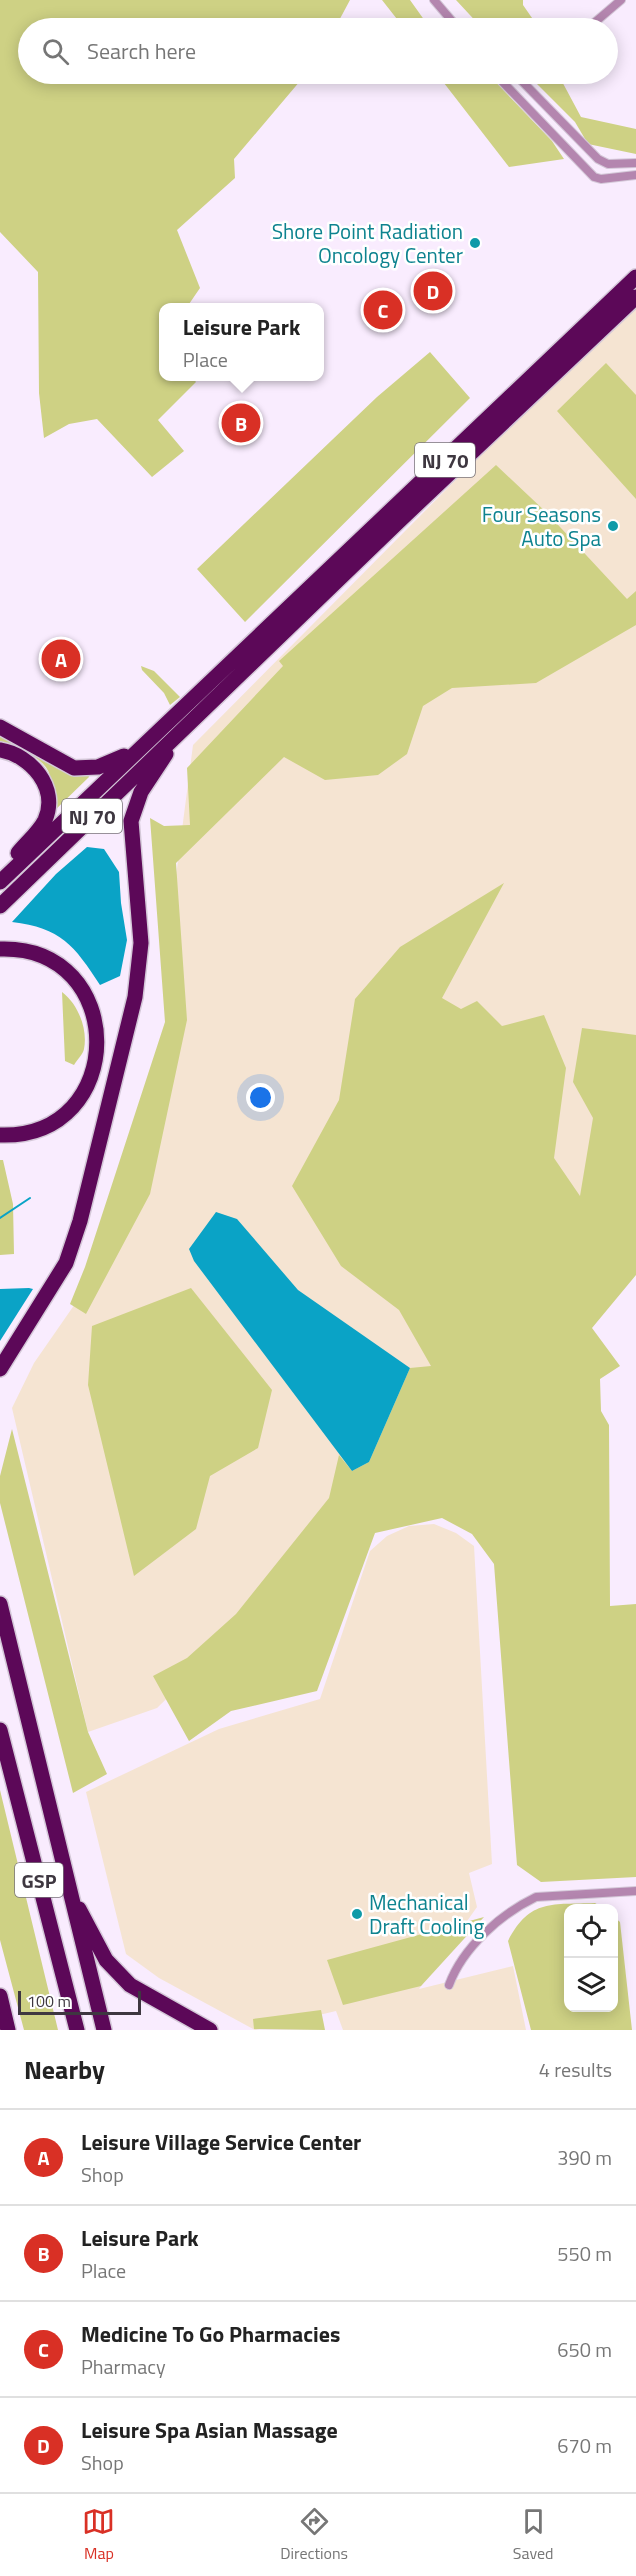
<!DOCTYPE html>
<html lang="en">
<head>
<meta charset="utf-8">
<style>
  :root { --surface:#fff; --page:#f6f6f6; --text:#222; --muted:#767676; --line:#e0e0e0; --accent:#d93025 }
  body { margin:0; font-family:"Titillium Web",sans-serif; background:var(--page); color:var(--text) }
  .controls { position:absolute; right:18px; bottom:18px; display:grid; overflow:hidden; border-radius:12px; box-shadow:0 3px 15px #0003 }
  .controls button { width:54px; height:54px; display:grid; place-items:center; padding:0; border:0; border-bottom:2px solid var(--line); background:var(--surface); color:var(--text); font:30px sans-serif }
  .scale { position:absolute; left:18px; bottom:15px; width:123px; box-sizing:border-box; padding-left:6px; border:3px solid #3e3740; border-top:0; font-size:16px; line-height:21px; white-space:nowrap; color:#3e3740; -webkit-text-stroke:4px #fff; paint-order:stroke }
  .you { position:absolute; left:261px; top:1098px; width:21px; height:21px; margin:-15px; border:4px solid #fff; border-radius:50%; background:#1a73e8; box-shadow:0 0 0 9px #1a73e833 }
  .badge { display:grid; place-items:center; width:39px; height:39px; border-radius:50%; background:var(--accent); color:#fff; font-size:20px; font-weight:700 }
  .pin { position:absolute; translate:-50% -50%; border:3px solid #fff; box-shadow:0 2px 6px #0006 }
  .popup { position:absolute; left:159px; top:303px; width:165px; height:78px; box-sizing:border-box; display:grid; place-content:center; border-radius:12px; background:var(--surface); filter:drop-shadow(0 2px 4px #0005); font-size:20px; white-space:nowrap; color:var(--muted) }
  .popup b { font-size:22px; color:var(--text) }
  .popup::after { content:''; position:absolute; left:50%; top:100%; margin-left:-12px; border:12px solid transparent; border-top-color:var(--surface) }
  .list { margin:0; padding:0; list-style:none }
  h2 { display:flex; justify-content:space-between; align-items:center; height:78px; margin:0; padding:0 24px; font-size:26px }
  h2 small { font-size:20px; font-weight:400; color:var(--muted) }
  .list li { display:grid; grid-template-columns:39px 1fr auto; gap:18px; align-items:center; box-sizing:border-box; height:96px; padding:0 24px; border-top:2px solid var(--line) }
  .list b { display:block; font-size:22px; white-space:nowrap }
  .list p { margin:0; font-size:20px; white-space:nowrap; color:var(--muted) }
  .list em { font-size:20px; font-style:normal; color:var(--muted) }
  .icon { flex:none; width:33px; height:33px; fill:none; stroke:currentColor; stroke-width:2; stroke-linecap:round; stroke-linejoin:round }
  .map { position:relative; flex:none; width:636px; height:2030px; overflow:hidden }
  .search { position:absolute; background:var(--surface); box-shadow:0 3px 15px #0003; left:18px; right:18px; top:18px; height:66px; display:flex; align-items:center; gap:15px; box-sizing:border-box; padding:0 21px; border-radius:33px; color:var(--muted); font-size:22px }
  .sheet { height:462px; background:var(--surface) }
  nav { display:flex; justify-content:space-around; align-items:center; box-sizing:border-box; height:84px; border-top:2px solid var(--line); background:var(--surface); font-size:16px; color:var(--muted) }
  nav a { display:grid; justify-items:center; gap:3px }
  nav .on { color:var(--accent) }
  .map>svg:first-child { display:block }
</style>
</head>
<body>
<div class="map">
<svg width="636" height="2030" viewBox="0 0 636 2030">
  <rect width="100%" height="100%" fill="#f9ecfe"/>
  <path fill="#f5e4d2" d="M 636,298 L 636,1215 L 224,1643 L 157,1708 L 88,1732 L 12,1408 L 34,1363 L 77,1301 L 179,988 L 168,938 L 193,745 Z
    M 434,1524 L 456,1533 L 474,1546 L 492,1864 L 469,1873 L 477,1907 L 419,1989 L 513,1966 L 526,2030 L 343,2030 L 336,2011 L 255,2030 L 159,1978 L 126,1954 L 86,1792 L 219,1729 L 320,1699 L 370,1551 L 387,1536 L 409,1526 Z"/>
  <path fill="#ced184" d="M 0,0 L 350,0 L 335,28 L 28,28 L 28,74 L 306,74 L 234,159 L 235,178 L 177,230 L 200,288 L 187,307 L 163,308 L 163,376 L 192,377 L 196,382 L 158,420 L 184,451 L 152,477 L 97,419 L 69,424 L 44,438 L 39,393 L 38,272 L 0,232 Z
    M 382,0 L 410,0 L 430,28 L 404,28 Z
    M 456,0 L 523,0 L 523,5 L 539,28 L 482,28 Z
    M 437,74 L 488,74 L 552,141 L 564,159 L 509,167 Z
    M 527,74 L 558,74 L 581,117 L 636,129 L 636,154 L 588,144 L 575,122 Z
    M 430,352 L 470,398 L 245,622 L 197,569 L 377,397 Z
    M 606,363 L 636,395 L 636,499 L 557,411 Z
    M 496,465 L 547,513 L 627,599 L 636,591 L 636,625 L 536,683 L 452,688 L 423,706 L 407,754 L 378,775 L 325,780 L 284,757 L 176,863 L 187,1020 L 150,1194 L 86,1314 L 70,1304 L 85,1267 L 165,1022 L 150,818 L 164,826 L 190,825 L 187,768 L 283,666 L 279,661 Z
    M 141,666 L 154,671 L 180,697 L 170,705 L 164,693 L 142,670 Z
    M 0,735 L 88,774 L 89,777 L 51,814 C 50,802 51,787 50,777 C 48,759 15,745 0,742 Z
    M 504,883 L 442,998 L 461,1009 L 477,1001 L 502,1026 L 544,1015 L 566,1068 L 554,1158 L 580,1196 L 593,1118 L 573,1082 L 582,1028 L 636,1035 L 636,1275 L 592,1328 L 620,1366 L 600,1379 L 601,1411 L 609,1425 L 610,1606 L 636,1604 L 636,1877 L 541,1882 L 517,1865 L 494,1564 L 472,1534 L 442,1518 L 375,1533 L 317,1691 L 231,1711 L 189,1741 L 153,1676 L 187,1658 L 236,1614 L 329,1498 L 339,1455 L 352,1471 L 369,1462 L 410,1368 L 431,1366 L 399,1310 L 341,1266 L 292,1186 L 339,1100 L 355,999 L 400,947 Z
    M 62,992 C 78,1004 88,1029 84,1049 C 83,1054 77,1060 74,1065 L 65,1061 Z
    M 0,1160 L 3,1160 L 13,1204 L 14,1254 L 0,1255 Z
    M 191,1288 L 272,1390 L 258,1448 L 210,1476 L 196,1529 L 134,1576 L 88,1385 L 92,1326 Z
    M 12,1429 L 88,1732 L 107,1774 L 73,1793 L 0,1503 L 0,1476 Z
    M 0,1790 L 58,2030 L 24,2030 L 0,1940 Z
    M 595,1903 L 603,1908 L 568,1908 L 568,2008 L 614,2008 L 614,1917 L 620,1922 L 632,2030 L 531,2030 L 508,1941 C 530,1898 553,1905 595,1903 Z
    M 484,1917 L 421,1986 L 343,2005 L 327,1960 Z
    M 321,2010 L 325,2030 L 254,2029 L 253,2019 Z"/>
  <path fill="#0aa3c6" d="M 87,847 L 104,849 L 119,872 L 121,903 L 127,940 L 120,976 L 100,985 C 74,945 61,928 12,922 L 56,874 Z
    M 216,1212 L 237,1219 L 298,1290 L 410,1368 L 369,1462 L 352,1471 L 194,1261 L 189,1249 Z
    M 29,1288 L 33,1289 L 0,1341 L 0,1289 Z"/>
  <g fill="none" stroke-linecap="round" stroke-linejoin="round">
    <path stroke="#0aa3c6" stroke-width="2" d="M 0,1218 L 30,1198"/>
    <g stroke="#d4c8d8" stroke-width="10">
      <path id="street" d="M 434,0 L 458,28
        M 584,28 L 594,23 L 621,0
        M 495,74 L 594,177 L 601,179 L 636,175
        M 515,74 L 598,159 L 608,164 L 636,163
        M 449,1985 C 463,1947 501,1914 536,1897 L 636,1891"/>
    </g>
    <g stroke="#d4c8d8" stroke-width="18">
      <path id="highway" d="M 0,727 L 74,768 L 98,767 L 124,756
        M 0,750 C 31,755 59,788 45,820 C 39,832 26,843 18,853
        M 0,882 L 636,277
        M 0,906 L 397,523 L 636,297
        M 0,949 C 129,945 129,1139 0,1135
        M 0,1369 L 66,1263 L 80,1221 L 135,997 L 141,943 L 131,821 L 141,792 L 166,754
        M 0,1604 L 104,2030
        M 0,1730 L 77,2030
        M 79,1909 L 106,1960 L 130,1985 L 210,2030
        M 0,1996 L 8,2030"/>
    </g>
    <use href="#street" stroke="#b486af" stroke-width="8"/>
    <use href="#highway" stroke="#5c0858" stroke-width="15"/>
  </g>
  <g fill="#0f9aa8" stroke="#fff" stroke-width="2">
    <circle cx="475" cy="243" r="6"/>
    <circle cx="613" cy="526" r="6"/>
    <circle cx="357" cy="1914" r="6"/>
  </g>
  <g text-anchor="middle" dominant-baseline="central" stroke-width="5" stroke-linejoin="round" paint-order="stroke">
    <g fill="#fff" stroke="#787379" stroke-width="1.5">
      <rect x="415" y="443" width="60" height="34" rx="4.5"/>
      <rect x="62" y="799" width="60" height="34" rx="4.5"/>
      <rect x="15" y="1863" width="48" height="34" rx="4.5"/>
    </g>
    <g font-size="20" font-weight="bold" fill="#3e3740">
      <text x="445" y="460">NJ 70</text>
      <text x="92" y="816">NJ 70</text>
      <text x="39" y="1880">GSP</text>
    </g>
    <g font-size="21" fill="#0d838f" stroke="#fff" text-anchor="end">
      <text x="463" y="231">Shore Point Radiation<tspan x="463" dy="24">Oncology Center</tspan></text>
      <text x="601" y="514">Four Seasons<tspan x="601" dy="24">Auto Spa</tspan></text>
      <text x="369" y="1902" text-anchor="start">Mechanical<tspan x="369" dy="24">Draft Cooling</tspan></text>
    </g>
  </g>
</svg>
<div class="controls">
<button><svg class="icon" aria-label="locate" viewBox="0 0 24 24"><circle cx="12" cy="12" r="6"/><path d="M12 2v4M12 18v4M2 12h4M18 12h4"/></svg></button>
<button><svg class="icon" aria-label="layers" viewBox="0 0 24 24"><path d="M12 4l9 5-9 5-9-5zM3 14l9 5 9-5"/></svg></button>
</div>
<div class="scale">100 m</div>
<div class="you"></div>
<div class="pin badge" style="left:61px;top:659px">A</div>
<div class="pin badge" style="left:241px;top:423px">B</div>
<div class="popup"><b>Leisure Park</b>Place</div>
<div class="pin badge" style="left:383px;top:310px">C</div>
<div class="pin badge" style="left:433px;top:291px">D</div>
<div class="search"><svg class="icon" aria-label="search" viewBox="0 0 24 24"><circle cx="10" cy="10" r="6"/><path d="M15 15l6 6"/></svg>Search here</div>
</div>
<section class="sheet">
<h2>Nearby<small>4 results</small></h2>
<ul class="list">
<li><span class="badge">A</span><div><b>Leisure Village Service Center</b><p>Shop</p></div><em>390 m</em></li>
<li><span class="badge">B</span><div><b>Leisure Park</b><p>Place</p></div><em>550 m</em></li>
<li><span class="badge">C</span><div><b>Medicine To Go Pharmacies</b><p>Pharmacy</p></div><em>650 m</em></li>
<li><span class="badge">D</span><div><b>Leisure Spa Asian Massage</b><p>Shop</p></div><em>670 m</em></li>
</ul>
</section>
<nav>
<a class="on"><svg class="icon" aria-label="map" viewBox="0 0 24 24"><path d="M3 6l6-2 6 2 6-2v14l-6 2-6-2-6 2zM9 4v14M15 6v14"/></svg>Map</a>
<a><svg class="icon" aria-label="directions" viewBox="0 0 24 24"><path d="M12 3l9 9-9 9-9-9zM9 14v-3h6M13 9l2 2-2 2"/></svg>Directions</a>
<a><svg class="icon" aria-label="saved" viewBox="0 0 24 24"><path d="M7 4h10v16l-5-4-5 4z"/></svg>Saved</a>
</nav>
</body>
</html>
